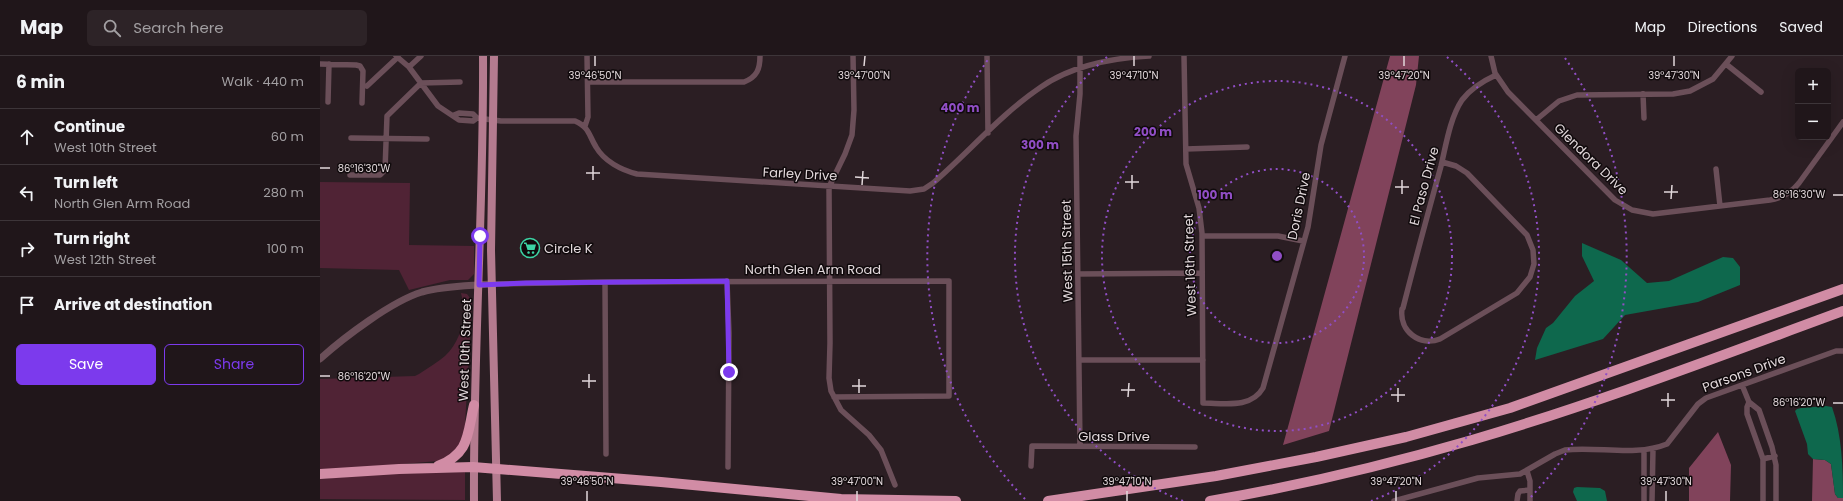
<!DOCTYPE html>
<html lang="en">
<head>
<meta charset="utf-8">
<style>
  :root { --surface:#20161a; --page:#2d2327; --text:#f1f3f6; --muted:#a29fa2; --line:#3d3539; --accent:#7c3aed }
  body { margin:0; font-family:Poppins,sans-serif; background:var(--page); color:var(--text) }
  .controls { position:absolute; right:12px; top:12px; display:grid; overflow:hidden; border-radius:6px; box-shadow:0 4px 16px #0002 }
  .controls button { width:36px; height:36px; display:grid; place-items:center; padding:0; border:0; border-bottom:1px solid var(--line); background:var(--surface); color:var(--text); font:20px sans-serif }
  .stop { position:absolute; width:12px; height:12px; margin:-9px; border:3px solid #7c3aed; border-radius:50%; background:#fff }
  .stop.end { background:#7c3aed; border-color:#fff; box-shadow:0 1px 4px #0008 }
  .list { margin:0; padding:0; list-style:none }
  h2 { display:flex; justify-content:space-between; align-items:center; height:52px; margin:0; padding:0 16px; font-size:17px }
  h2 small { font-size:13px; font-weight:400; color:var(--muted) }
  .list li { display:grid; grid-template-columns:26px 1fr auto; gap:12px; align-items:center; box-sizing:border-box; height:56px; padding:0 16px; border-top:1px solid var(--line) }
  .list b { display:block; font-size:15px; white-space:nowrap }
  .list p { margin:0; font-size:13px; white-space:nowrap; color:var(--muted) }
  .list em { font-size:13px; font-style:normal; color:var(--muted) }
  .actions { display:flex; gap:8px; padding:12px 16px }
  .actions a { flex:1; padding:9px 0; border:1px solid var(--accent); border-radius:6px; text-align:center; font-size:14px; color:var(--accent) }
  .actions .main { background:var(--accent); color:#fff }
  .icon { flex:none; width:22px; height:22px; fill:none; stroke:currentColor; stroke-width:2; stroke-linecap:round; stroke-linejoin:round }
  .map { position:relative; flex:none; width:1523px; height:445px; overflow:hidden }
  header { display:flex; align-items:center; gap:24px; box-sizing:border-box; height:56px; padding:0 20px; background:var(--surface); border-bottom:1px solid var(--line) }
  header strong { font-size:19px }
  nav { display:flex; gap:22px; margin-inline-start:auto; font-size:14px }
  .search { width:280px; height:36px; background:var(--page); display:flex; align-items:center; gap:10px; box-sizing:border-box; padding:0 14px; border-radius:6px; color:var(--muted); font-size:15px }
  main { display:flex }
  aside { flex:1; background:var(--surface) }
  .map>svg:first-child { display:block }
</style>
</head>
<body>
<header>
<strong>Map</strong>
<div class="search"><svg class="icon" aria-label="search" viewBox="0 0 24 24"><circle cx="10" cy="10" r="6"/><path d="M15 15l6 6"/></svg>Search here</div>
<nav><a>Map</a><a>Directions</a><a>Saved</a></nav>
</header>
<main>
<aside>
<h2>6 min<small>Walk · 440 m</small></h2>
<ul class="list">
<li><svg class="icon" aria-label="ahead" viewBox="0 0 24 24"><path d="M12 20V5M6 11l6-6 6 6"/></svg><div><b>Continue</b><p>West 10th Street</p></div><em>60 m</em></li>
<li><svg class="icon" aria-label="left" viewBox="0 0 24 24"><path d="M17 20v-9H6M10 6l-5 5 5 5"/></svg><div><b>Turn left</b><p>North Glen Arm Road</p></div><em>280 m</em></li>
<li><svg class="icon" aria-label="right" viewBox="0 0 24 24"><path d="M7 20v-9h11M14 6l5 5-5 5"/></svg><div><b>Turn right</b><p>West 12th Street</p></div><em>100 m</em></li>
<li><svg class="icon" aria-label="arrive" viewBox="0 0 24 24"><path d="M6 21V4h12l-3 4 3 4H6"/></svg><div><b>Arrive at destination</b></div></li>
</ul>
<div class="actions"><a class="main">Save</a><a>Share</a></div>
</aside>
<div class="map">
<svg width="1523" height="445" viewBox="0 0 1523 445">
  <rect width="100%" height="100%" fill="#2b1e23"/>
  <path fill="#502335" d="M 0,126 L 90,127 L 89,189 L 154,190 L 154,218 L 148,224 L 130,224 L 89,234 L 79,214 L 0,212 Z
    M 141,237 L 147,238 L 152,245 L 144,386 L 137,396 L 118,405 L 0,415 L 0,323 L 95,320 L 99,318 C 108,312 118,306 125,300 C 142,284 147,259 141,237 Z
    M 145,416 L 145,444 L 0,443 L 0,423 L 60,418 Z"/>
  <path fill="#81435b" d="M 1070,0 L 1099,0 L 1096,29 L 1009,375 L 963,389 Z
    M 1398,376 L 1411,409 L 1410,445 L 1369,445 L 1369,412 Z
    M 1493,403 L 1505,404 L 1511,408 L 1515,438 L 1518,442 L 1523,442 L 1523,445 L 1492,445 Z"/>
  <path fill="#0e684d" d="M 1262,187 L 1301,204 L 1327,227 L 1349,225 L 1403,201 L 1413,202 L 1420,211 L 1420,229 L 1378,246 L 1305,259 L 1283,283 L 1215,304 L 1217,292 L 1226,272 L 1233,267 L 1255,240 L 1274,225 L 1262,200 Z
    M 1506,350 L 1512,351 C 1522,379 1523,412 1523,442 L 1518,442 L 1515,438 L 1511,408 L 1505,404 L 1493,403 L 1488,398 L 1487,388 L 1475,355 L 1477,353 L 1481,352 Z
    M 1257,431 L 1280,432 L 1285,435 L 1287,445 L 1257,445 L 1253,436 L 1254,432 Z"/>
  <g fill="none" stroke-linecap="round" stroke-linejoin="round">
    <path stroke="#6b4f59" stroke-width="5.5" d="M 76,0 L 89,11 L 118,50 L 139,64 L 153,65 L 157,62 L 181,65 L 255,65 C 270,72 268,78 276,91 C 284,105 301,114 317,118 L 590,135 L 604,133 L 613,127 C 649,96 681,58 721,31 C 751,10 793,2 829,0
      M 533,0 L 534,54 L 532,79 L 525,98 L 509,131 L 510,287 L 509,322 L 511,335 L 521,354 L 549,379 L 561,394 L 575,429
      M 667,0 L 668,77
      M 760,0 L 760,38 L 756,80 L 760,390
      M 864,0 L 866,108 L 879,152 L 882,177 L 883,347 C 904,347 931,353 943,332 L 988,171 L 1001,89 L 1025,0
      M 1171,0 L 1175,17 L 1188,36 L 1295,144 L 1312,154 L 1333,158 L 1450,144 C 1462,142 1471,137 1479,127 L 1523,66
      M 0,8 L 36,9 L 40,10 L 43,15 L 42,47
      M 1406,8 L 1441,36
      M 89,11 L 101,0
      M 268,26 L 424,26 C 437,21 440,13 440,0
      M 47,30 L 78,1
      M 1323,38 L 1324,62
      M 8,46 L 9,8
      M 134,59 L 139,57 L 153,58 L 157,62
      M 1216,64 L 1239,45 L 1257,39 L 1353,38 L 1370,35 L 1393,23 L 1412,0
      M 265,70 L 268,61 L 267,0
      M 31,82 L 107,83
      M 866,93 L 927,91
      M 1122,106 L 1136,110 L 1147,117 L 1207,179 L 1213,194 L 1214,208 L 1210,221 L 1197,237 L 1120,283 C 1100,291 1079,275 1082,253 L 1083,252 C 1095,205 1108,157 1121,110 C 1126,89 1130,62 1142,44 C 1151,32 1163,25 1176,19
      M 1396,113 L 1400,150
      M 30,119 L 60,119 L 65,114 L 67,60 L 101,27 L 140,26
      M 882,180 L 958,180 L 983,185
      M 758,218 L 882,217
      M 407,225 L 409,277 L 408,411
      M 285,226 L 286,398
      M 171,228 L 285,226 L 629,225 L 629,340 L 514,341
      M 759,304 L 883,304
      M 1422,329 L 1429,346 L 1439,354 L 1452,391 L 1456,409 L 1456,445
      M 1429,346 L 1427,351 L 1427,358 L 1443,403 L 1443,445
      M 1443,403 L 1455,400
      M 711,410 L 712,390 L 875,391
      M 1207,415 L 1210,425 L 1210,445
      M 1074,445 L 1158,422 L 1200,418 L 1235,398 L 1245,394 C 1278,390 1315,401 1347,388 L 1378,348 L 1386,342 L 1516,295 L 1523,295
      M 1197,445 L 1198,438 L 1200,435 L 1210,434
      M 1324,445 L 1324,394
      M 1332,445 L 1333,393"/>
    <path stroke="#6b4f59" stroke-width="7" d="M 0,303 C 23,282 72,245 102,236 C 124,230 149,230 171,228"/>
    <path stroke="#b47b8f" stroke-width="8" d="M 174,0 L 171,194 L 177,445
      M 154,445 C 153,297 164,148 163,0"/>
    <path stroke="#d18ca5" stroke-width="10" d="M 118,410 C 150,397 147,379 154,349
      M 0,418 L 79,413 L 153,411 L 341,426 L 521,443 L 636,445
      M 728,445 L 896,420 L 996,401 L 1086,381 L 1190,352 L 1523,233
      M 890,445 C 978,430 1066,409 1152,384 C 1278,347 1400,300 1523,255"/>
  </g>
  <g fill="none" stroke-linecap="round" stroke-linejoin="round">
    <path stroke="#7c3aed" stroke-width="5" d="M 160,180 L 159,229 L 206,227 L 407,225 L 409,316"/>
  </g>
  <path fill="none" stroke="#e2d8db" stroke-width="1.5" d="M 275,10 L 275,0M 544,10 L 545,0M 814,10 L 814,0M 1084,10 L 1084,0M 1354,10 L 1354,0M 0,112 L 10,112M 266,117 L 280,117M 535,121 L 549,122M 273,124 L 273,110M 805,126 L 819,126M 542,129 L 543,115M 1075,131 L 1089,131M 812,133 L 812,119M 1344,136 L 1358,136M 1082,138 L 1082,124M 1513,139 L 1523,139M 1351,143 L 1352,129M 0,320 L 10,320M 262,325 L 276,325M 532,330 L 546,330M 269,332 L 269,318M 801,334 L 815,334M 539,337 L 539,323M 1071,339 L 1085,339M 808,341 L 809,327M 1341,344 L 1355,344M 1078,346 L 1078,332M 1513,347 L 1523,347M 1348,351 L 1348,337M 267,445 L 267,435M 537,445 L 537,435M 807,445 L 807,435M 1076,445 L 1076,435M 1346,445 L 1346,435"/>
  <g fill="none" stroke="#904ec5" stroke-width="2" stroke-dasharray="2 4">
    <circle cx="957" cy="200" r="87"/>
    <circle cx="957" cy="200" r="175"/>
    <path d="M863 445A262 262 0 0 1 787 1M1127 1A262 262 0 0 1 1051 445"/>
    <path d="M705 443A350 350 0 0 1 669 2M1245 2A350 350 0 0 1 1209 443"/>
  </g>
  <defs>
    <g id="supermarket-ring" transform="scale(1)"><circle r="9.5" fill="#100a0c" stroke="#3cd4a4" stroke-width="1.5"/><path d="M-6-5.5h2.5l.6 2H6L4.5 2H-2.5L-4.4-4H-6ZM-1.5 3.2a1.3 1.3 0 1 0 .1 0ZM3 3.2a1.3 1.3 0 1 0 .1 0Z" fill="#3cd4a4"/></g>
  </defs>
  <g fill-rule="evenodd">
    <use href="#supermarket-ring" x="210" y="192"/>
  </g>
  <g text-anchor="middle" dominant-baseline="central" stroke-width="3" stroke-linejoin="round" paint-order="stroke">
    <g font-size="13" fill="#e2d8db" stroke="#100a0c">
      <text transform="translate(1271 103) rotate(44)">Glendora Drive</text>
      <text transform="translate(480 118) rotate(3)">Farley Drive</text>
      <text transform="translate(1104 130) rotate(-75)">El Paso Drive</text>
      <text transform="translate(979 150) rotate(-78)">Doris Drive</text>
      <text transform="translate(747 195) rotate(-91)">West 15th Street</text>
      <text transform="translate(870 209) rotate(-92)">West 16th Street</text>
      <text x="493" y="213">North Glen Arm Road</text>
      <text transform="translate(145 294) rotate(-88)">West 10th Street</text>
      <text transform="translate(1424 317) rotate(-20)">Parsons Drive</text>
      <text x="794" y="380">Glass Drive</text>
    </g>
    <g font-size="13" fill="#e2d8db" stroke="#100a0c" text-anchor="start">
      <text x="224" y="192">Circle K</text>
    </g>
  </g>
  <g font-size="10" text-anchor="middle" fill="#e2d8db" stroke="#100a0c" stroke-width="3" stroke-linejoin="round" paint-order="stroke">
    <text x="275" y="23">39°46'50"N</text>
    <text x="544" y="23">39°47'00"N</text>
    <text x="814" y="23">39°47'10"N</text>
    <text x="1084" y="23">39°47'20"N</text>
    <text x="1354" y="23">39°47'30"N</text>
    <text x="44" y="116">86°16'30"W</text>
    <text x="1479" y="142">86°16'30"W</text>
    <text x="44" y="324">86°16'20"W</text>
    <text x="1479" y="350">86°16'20"W</text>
    <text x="267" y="429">39°46'50"N</text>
    <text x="537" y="429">39°47'00"N</text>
    <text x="807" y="429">39°47'10"N</text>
    <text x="1076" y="429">39°47'20"N</text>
    <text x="1346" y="429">39°47'30"N</text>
  </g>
  <circle cx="957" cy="200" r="6" fill="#904ec5" stroke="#100a0c" stroke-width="2"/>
  <g font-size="12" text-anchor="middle" font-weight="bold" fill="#904ec5" stroke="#100a0c" stroke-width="3" stroke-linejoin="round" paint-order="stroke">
    <text x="640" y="56">400 m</text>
    <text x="833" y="80">200 m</text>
    <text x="720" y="93">300 m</text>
    <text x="895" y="143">100 m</text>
  </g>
</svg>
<div class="controls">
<button>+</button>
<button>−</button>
</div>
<div class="stop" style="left:160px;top:180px"></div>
<div class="stop end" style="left:409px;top:316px"></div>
</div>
</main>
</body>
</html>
